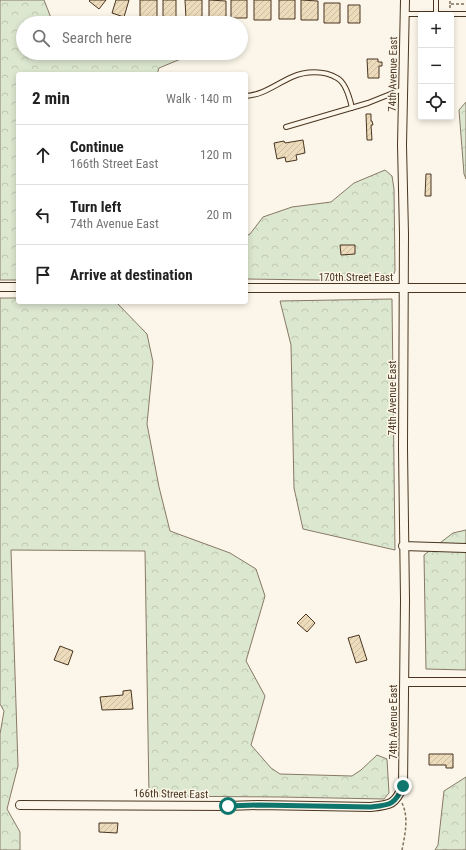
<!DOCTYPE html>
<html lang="en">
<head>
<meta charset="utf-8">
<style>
  :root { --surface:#fff; --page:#f6f6f6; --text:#222; --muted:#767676; --line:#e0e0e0 }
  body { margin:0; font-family:"Roboto Condensed",sans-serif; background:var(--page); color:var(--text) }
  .controls { position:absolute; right:12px; top:12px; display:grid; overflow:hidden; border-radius:4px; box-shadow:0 2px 6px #0003 }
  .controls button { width:36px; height:36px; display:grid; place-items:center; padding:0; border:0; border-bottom:1px solid var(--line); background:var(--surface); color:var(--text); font:20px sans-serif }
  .stop { position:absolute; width:12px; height:12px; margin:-9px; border:3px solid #0f766e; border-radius:50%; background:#fff }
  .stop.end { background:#0f766e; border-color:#fff; box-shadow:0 1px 4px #0008 }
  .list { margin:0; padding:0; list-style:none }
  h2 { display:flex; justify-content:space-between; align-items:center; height:52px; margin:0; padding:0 16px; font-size:17px }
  h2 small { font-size:13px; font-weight:400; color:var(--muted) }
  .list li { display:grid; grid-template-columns:26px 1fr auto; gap:12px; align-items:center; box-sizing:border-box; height:60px; padding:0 16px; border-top:1px solid var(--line) }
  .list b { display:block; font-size:15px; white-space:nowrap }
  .list p { margin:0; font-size:13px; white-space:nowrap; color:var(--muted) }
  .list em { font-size:13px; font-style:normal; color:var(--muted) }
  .icon { flex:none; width:22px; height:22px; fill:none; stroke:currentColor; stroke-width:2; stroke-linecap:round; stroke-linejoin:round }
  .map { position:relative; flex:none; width:466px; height:850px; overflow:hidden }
  .search { position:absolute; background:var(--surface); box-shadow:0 2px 6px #0003; left:16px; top:16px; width:232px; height:44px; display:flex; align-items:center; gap:10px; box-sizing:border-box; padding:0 14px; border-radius:22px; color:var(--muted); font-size:15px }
  .panel { position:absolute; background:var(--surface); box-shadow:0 2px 6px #0003; left:16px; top:72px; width:232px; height:232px; border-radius:4px }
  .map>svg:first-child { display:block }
</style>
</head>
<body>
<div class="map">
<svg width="466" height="850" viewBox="0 0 466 850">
  <defs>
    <pattern id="forest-crowns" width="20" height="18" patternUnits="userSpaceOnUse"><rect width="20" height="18" fill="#dce7d0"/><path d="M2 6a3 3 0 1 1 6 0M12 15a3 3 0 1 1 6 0" fill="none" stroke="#bec7b2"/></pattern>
    <pattern id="building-hatch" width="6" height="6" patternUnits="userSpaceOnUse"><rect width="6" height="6" fill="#ecdcbc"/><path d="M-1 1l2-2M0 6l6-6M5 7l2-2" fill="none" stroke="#ccbda1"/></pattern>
  </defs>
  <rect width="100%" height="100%" fill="#fbf6e9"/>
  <path fill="url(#forest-crowns)" stroke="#887966" d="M 0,0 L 44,0 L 53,23 L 23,23 L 23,53 L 188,53 L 188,56 L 159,68 L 157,74 L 18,74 L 18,280 L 0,280 Z
    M 466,102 L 466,179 L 464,174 L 459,110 Z
    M 385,170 L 392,176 L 394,189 L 395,271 L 392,278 L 384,281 L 246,279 L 246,236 L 250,234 L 263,217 L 292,207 L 331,202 L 354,183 Z
    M 0,298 L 18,298 L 18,302 L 116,302 L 147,334 L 153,362 L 147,424 L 159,487 L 170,531 L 230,553 L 256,569 L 265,596 L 246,661 L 265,696 L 251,745 L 271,768 L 280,774 L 352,776 L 361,770 L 377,755 L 387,759 L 389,793 L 384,799 L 280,797 L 149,796 L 145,551 L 11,550 L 18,766 L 7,809 L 20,832 L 20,850 L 0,850 L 0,734 L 4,711 L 0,704 Z
    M 392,299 L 395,550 L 303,529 L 294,488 L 291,345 L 280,301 Z
    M 466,530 L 466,670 L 426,669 L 424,555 L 453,533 Z
    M 466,777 L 466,850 L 435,850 L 438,845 L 444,791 Z"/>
  <path fill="url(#building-hatch)" stroke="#4a3520" d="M 90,0 L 106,0 L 99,9 L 89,1 Z
    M 116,0 L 129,0 L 124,17 L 112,13 Z
    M 140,0 L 157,0 L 157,19 L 140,19 Z
    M 163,0 L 176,0 L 176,21 L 163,21 Z
    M 185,0 L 202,0 L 202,19 L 186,19 Z
    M 209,0 L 226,1 L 226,20 L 209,20 Z
    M 231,0 L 247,0 L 247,18 L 231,18 Z
    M 254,0 L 271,0 L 271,20 L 254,20 Z
    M 279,0 L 295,0 L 295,19 L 279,19 Z
    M 301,0 L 318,1 L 318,20 L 301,20 Z
    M 324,3 L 340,3 L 340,23 L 324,23 Z
    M 348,5 L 360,5 L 360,23 L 348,23 Z
    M 367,59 L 378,59 L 378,62 L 382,62 L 382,66 L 379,66 L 379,78 L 368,78 Z
    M 366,114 L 371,114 L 371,121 L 372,121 L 373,125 L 371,125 L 372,140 L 367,140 Z
    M 303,140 L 305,153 L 296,155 L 297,160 L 286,162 L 285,157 L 277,159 L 274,143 L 284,141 L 285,143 Z
    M 426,174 L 431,174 L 431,196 L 425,196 Z
    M 340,245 L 355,245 L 355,254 L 341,255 Z
    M 306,614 L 315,623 L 307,632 L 297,623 Z
    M 359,635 L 367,660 L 356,663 L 348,638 Z
    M 60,646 L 73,651 L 68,665 L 54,660 Z
    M 131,690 L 133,709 L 102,710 L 100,697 L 123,695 L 123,691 Z
    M 429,754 L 453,754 L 453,768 L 446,768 L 446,765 L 429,765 Z
    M 99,823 L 118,823 L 117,833 L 99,832 Z"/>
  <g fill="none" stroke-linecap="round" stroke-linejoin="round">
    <g stroke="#4a3520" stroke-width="6">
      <path id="service" d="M 405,14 L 466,14
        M 436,14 L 436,0
        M 246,96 C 263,95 276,84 292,77 C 305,71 324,70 337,78 C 345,82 350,99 352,108
        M 286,127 L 368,103 L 403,89"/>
    </g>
    <g stroke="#4a3520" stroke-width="10">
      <path id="minor" d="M 0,287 L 18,287
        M 246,288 L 466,288
        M 403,546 L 466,548
        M 404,682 L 466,682
        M 20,805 L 228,806 L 258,805 L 371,807 C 390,805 395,805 403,786 L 405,600 L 403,448 L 404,234 L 402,145 L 405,0"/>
    </g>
    <path stroke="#7f6f5c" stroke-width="1.5" stroke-dasharray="3 2" stroke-linecap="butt" d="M 450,4 L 450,0
      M 450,8 L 450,4 L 466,4
      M 402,803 C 409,817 405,835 402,850"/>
    <use href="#service" stroke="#fbf6e9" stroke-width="4"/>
    <use href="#minor" stroke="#fbf6e9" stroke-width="8"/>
  </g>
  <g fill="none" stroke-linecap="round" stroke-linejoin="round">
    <path stroke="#0f766e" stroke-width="5" d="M 228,806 L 258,805 L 371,807 C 390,805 395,805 403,786"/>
  </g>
  <g text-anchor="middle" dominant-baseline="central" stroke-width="3" stroke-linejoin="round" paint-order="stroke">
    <g font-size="11" fill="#4a3520" stroke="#fbf6e9">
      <text transform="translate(393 74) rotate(-89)">74th Avenue East</text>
      <text x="356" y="277">170th Street East</text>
      <text transform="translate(392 398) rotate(-90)">74th Avenue East</text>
      <text transform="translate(393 722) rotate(-90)">74th Avenue East</text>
      <text transform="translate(171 794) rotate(1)">166th Street East</text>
    </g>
  </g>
</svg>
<div class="controls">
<button>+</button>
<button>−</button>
<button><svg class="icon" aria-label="locate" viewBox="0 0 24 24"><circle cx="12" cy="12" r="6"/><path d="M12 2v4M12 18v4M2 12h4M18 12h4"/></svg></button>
</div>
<div class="stop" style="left:228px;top:806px"></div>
<div class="stop end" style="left:403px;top:786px"></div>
<div class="search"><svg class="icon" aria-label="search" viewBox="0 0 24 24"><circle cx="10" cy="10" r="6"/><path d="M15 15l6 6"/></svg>Search here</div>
<section class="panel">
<h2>2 min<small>Walk · 140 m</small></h2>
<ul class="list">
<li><svg class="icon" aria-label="ahead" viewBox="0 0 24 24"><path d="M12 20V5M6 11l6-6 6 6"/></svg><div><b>Continue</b><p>166th Street East</p></div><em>120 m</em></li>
<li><svg class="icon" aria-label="left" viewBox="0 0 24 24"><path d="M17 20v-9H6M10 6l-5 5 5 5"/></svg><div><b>Turn left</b><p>74th Avenue East</p></div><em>20 m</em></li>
<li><svg class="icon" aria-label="arrive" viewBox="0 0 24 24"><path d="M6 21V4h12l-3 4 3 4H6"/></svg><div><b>Arrive at destination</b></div></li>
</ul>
</section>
</div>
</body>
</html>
